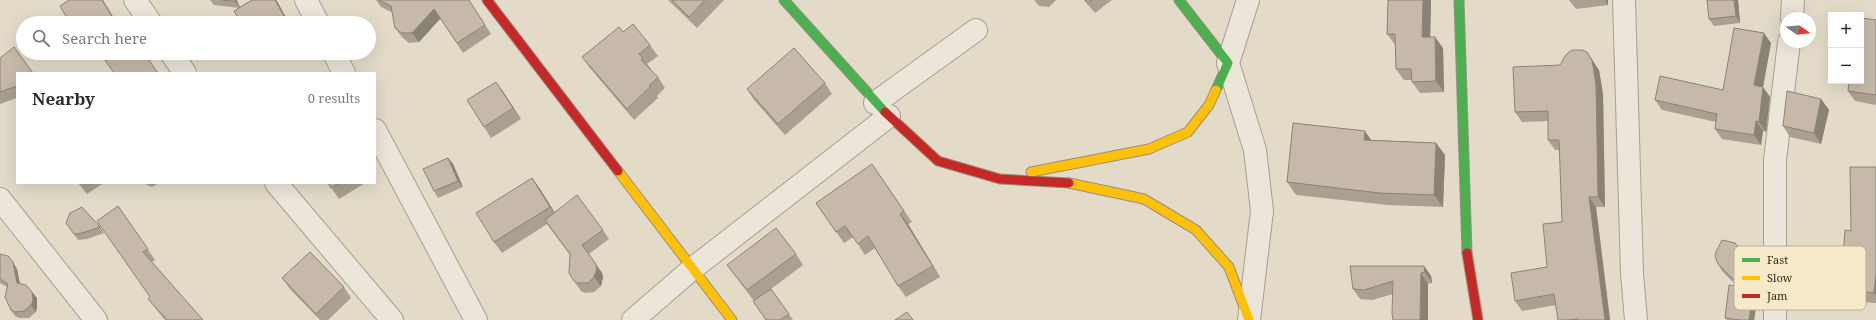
<!DOCTYPE html>
<html lang="en">
<head>
<meta charset="utf-8">
<style>
  :root { --surface:#fff; --page:#f7f7f7; --text:#2b2b33; --muted:#7c7c81; --line:#e1e1e2 }
  body { margin:0; font-family:"Noto Serif",serif; background:var(--page); color:var(--text) }
  .controls { position:absolute; right:12px; top:12px; display:grid; overflow:hidden; border-radius:0px; box-shadow:0 4px 16px #0002 }
  .controls button { width:36px; height:36px; display:grid; place-items:center; padding:0; border:0; border-bottom:1px solid var(--line); background:var(--surface); color:var(--text); font:20px sans-serif }
  .compass { position:absolute; left:1780px; top:12px; width:36px; height:36px; border-radius:50%; background:var(--surface); box-shadow:0 4px 16px #0002; rotate:104deg }
  .list { margin:0; padding:0; list-style:none }
  h2 { display:flex; justify-content:space-between; align-items:center; height:52px; margin:0; padding:0 16px; font-size:17px }
  h2 small { font-size:13px; font-weight:400; color:var(--muted) }
  .icon { flex:none; width:22px; height:22px; fill:none; stroke:currentColor; stroke-width:2; stroke-linecap:round; stroke-linejoin:round }
  .map { position:relative; flex:none; width:1876px; height:320px; overflow:hidden }
  .search { position:absolute; background:var(--surface); box-shadow:0 4px 16px #0002; left:16px; top:16px; width:360px; height:44px; display:flex; align-items:center; gap:10px; box-sizing:border-box; padding:0 14px; border-radius:22px; color:var(--muted); font-size:15px }
  .panel { position:absolute; background:var(--surface); box-shadow:0 4px 16px #0002; left:16px; top:72px; width:360px; height:112px; border-radius:0px }
  .map>svg:first-child { display:block }
</style>
</head>
<body>
<div class="map">
<svg width="1876" height="320" viewBox="0 0 1876 320">
  <rect width="100%" height="100%" fill="#e3dbc8"/>
  <g fill="none" stroke-linecap="round" stroke-linejoin="round">
    <g stroke="#a79f92" stroke-width="24">
      <path id="street" d="M 135,0 L 151,23
        M 306,0 L 318,23
        M 1248,0 L 1228,63 L 1255,150 L 1262,211 L 1249,320
        M 1624,0 L 1632,273 L 1636,320
        M 1792,18 L 1793,0
        M 171,53 L 185,73
        M 334,53 L 344,73
        M 875,103 L 976,30
        M 375,130 L 476,320
        M 276,183 L 392,320
        M 0,199 L 96,320
        M 633,320 L 692,269 L 889,116
        M 1775,320 L 1775,160 L 1789,42"/>
    </g>
    <g stroke="#978f82" stroke-width="11">
      <path id="fast" d="M 784,0 L 885,112
        M 1179,0 L 1228,63 L 1216,90
        M 1459,0 L 1467,253"/>
    </g>
    <g stroke="#978f82" stroke-width="11">
      <path id="slow" d="M 618,171 L 732,320
        M 1031,172 L 1149,149 L 1188,132 L 1209,105 L 1216,90
        M 1069,183 L 1144,199 L 1196,230 L 1229,267 L 1249,320"/>
    </g>
    <g stroke="#978f82" stroke-width="11">
      <path id="jam" d="M 487,0 L 618,171
        M 885,112 L 938,161 L 1000,179 L 1069,183
        M 1467,253 L 1478,320"/>
    </g>
    <use href="#street" stroke="#ebe5da" stroke-width="22"/>
    <use href="#fast" stroke="#4caf50" stroke-width="9"/>
    <use href="#slow" stroke="#ffc107" stroke-width="9"/>
    <use href="#jam" stroke="#c62828" stroke-width="9"/>
  </g>
  <path fill="#aa9f91" d="M 210,0 L 237,0 L 240,7 L 252,0 L 276,0 L 289,23 L 241,23 L 239,8 L 214,5 Z
    M 376,0 L 469,0 L 491,34 L 463,53 L 440,18 L 419,42 L 409,43 L 402,37 L 395,28 L 393,13 L 381,7 Z
    M 668,0 L 724,0 L 697,28 Z
    M 1034,0 L 1056,0 L 1049,7 L 1039,6 Z
    M 1084,0 L 1112,0 L 1095,13 Z
    M 1388,0 L 1431,0 L 1430,37 L 1443,48 L 1444,92 L 1420,93 L 1412,82 L 1412,80 L 1404,80 L 1396,69 L 1395,45 L 1387,34 Z
    M 1569,0 L 1608,0 L 1608,5 L 1576,9 Z
    M 1707,0 L 1738,0 L 1740,23 L 1714,26 L 1709,19 Z
    M 1876,20 L 1876,105 L 1855,101 L 1848,91 Z
    M 623,32 L 650,45 L 658,56 L 647,64 L 651,69 L 650,69 L 658,77 L 665,88 L 657,96 L 658,98 L 634,120 L 590,68 L 582,57 Z
    M 1771,43 L 1763,87 L 1770,97 L 1766,132 L 1763,131 L 1761,145 L 1722,139 L 1715,129 L 1716,122 L 1662,110 L 1655,100 L 1723,90 Z
    M 89,53 L 144,53 L 101,55 L 94,60 Z
    M 0,58 L 17,73 L 17,98 L 0,104 Z
    M 1599,70 L 1603,94 L 1605,207 L 1596,207 L 1610,320 L 1558,320 L 1556,305 L 1522,311 L 1515,301 L 1547,267 L 1562,222 L 1560,150 L 1555,150 L 1548,140 L 1548,121 L 1522,122 L 1515,112 Z
    M 496,82 L 521,119 L 491,138 L 484,127 Z
    M 825,83 L 832,94 L 785,135 L 754,100 L 747,89 Z
    M 1821,99 L 1829,110 L 1821,144 L 1790,137 L 1783,126 Z
    M 1371,140 L 1436,143 L 1445,155 L 1443,207 L 1388,205 L 1296,195 L 1287,182 Z
    M 448,158 L 453,164 L 463,187 L 438,198 L 434,191 Z
    M 872,164 L 912,222 L 908,224 L 940,277 L 906,297 L 898,286 L 875,248 L 865,255 L 853,237 L 844,243 L 816,203 Z
    M 1876,167 L 1876,303 L 1848,301 L 1840,290 L 1851,231 Z
    M 532,178 L 540,189 L 555,213 L 603,230 L 609,239 L 589,254 L 602,273 L 603,277 L 601,286 L 594,292 L 585,293 L 581,291 L 574,281 L 570,255 L 547,224 L 502,253 L 494,242 Z
    M 78,183 L 101,183 L 102,184 L 87,194 Z
    M 144,183 L 159,183 L 152,187 L 145,184 Z
    M 328,183 L 365,183 L 339,199 Z
    M 118,206 L 155,260 L 152,262 L 203,320 L 165,320 L 156,309 L 148,299 L 150,297 Z
    M 66,223 L 100,227 L 104,233 L 87,239 L 78,240 Z
    M 0,254 L 17,269 L 20,284 L 32,292 L 37,298 L 37,307 L 36,312 L 29,318 L 19,318 L 15,316 L 11,310 L 7,287 L 0,283 Z
    M 796,254 L 803,265 L 767,292 L 771,289 L 793,320 L 766,320 L 754,301 L 727,265 Z
    M 1746,256 L 1747,260 L 1739,287 L 1754,289 L 1758,295 L 1754,320 L 1727,320 L 1725,318 L 1738,287 L 1722,271 L 1718,264 Z
    M 1424,266 L 1431,276 L 1432,283 L 1372,300 L 1360,299 L 1353,289 Z
    M 282,278 L 344,287 L 351,298 L 328,320 L 320,320 L 290,289 Z"/>
  <path fill="#8b8276" d="M 102,0 L 103,0 L 117,23 L 116,23 Z
    M 235,0 L 237,0 L 240,8 L 236,2 Z
    M 275,0 L 276,0 L 277,1 L 289,23 L 288,23 Z
    M 1423,0 L 1431,0 L 1430,48 L 1422,37 Z
    M 1605,0 L 1608,0 L 1608,5 Z
    M 1734,0 L 1738,0 L 1740,23 L 1736,16 Z
    M 434,9 L 441,18 L 419,42 L 412,33 Z
    M 1764,33 L 1771,43 L 1763,87 L 1770,97 L 1766,132 L 1759,122 L 1754,85 Z
    M 1435,37 L 1443,48 L 1444,92 L 1436,81 Z
    M 1587,52 L 1599,70 L 1603,94 L 1605,207 L 1598,197 Z
    M 496,82 L 504,93 L 521,119 L 513,108 Z
    M 1821,99 L 1829,110 L 1821,144 L 1814,133 Z
    M 1756,121 L 1763,131 L 1761,145 L 1754,135 Z
    M 1365,131 L 1374,144 L 1364,140 Z
    M 1436,143 L 1445,155 L 1443,207 L 1434,195 Z
    M 448,158 L 453,164 L 463,187 L 458,181 Z
    M 532,178 L 540,189 L 558,218 L 550,207 Z
    M 1589,197 L 1596,207 L 1610,320 L 1605,320 Z
    M 900,214 L 908,224 L 940,277 L 933,266 Z
    M 1741,250 L 1746,256 L 1747,260 L 1739,287 L 1735,281 Z
    M 13,262 L 17,269 L 21,289 L 17,283 Z
    M 595,263 L 602,273 L 603,277 L 601,286 L 594,277 Z
    M 1424,266 L 1431,276 L 1432,283 L 1425,272 Z
    M 1876,272 L 1876,295 L 1874,293 Z
    M 1421,273 L 1428,284 L 1428,320 L 1420,320 Z
    M 1754,289 L 1758,295 L 1754,320 L 1749,320 Z
    M 32,292 L 37,298 L 37,307 L 36,312 L 31,305 Z"/>
  <path fill="#c6b9a9" stroke="#8b8276" d="M 69,0 L 102,0 L 116,23 L 70,23 L 60,6 Z
    M 223,0 L 235,0 L 236,2 Z
    M 252,0 L 275,0 L 288,23 L 241,23 L 234,11 Z
    M 379,0 L 469,0 L 485,25 L 457,43 L 434,9 L 412,33 L 402,33 L 395,28 L 391,6 Z
    M 672,0 L 705,0 L 689,17 Z
    M 1085,0 L 1092,0 L 1088,3 Z
    M 1388,0 L 1423,0 L 1422,37 L 1435,37 L 1436,81 L 1412,82 L 1411,69 L 1396,69 L 1395,34 L 1387,34 Z
    M 1707,0 L 1734,0 L 1736,16 L 1709,19 Z
    M 1861,18 L 1876,20 L 1876,95 L 1848,91 L 1849,81 L 1861,81 Z
    M 633,24 L 650,45 L 639,54 L 643,58 L 641,60 L 658,77 L 649,86 L 650,87 L 627,109 L 582,57 L 619,27 L 623,32 Z
    M 1734,28 L 1764,33 L 1754,85 L 1763,87 L 1759,122 L 1756,121 L 1754,135 L 1715,129 L 1717,114 L 1655,100 L 1660,76 L 1723,90 Z
    M 14,47 L 33,73 L 17,73 L 17,86 L 0,92 L 0,58 Z
    M 794,48 L 825,83 L 778,124 L 747,89 Z
    M 1573,50 L 1582,50 L 1587,52 L 1592,60 L 1596,84 L 1598,197 L 1589,197 L 1605,320 L 1578,320 L 1578,319 L 1568,320 L 1558,320 L 1554,294 L 1515,301 L 1511,273 L 1547,267 L 1543,224 L 1562,222 L 1559,140 L 1548,140 L 1548,111 L 1515,112 L 1513,67 L 1560,65 L 1565,56 L 1569,52 Z
    M 100,53 L 144,53 L 158,73 L 114,73 Z
    M 496,82 L 513,108 L 484,127 L 467,100 Z
    M 1787,91 L 1821,99 L 1814,133 L 1783,126 Z
    M 1293,123 L 1365,131 L 1364,140 L 1436,143 L 1434,195 L 1379,193 L 1287,182 Z
    M 448,158 L 458,181 L 434,191 L 423,169 Z
    M 872,164 L 904,211 L 900,214 L 933,266 L 898,286 L 868,236 L 858,244 L 845,226 L 836,232 L 816,203 Z
    M 1850,167 L 1876,167 L 1876,272 L 1874,293 L 1840,290 L 1845,230 L 1851,231 Z
    M 532,178 L 550,207 L 494,242 L 476,213 Z
    M 328,183 L 339,183 L 331,188 Z
    M 577,195 L 603,230 L 582,245 L 595,263 L 597,268 L 594,277 L 588,283 L 578,283 L 574,281 L 569,273 L 570,254 L 545,220 Z
    M 118,206 L 148,249 L 143,252 L 203,320 L 167,320 L 148,299 L 150,297 L 97,221 Z
    M 82,207 L 100,227 L 82,233 L 74,234 L 66,223 L 70,213 Z
    M 776,228 L 796,254 L 747,290 L 727,265 Z
    M 1722,240 L 1735,243 L 1741,250 L 1743,254 L 1735,281 L 1718,264 L 1715,256 L 1716,252 Z
    M 310,252 L 344,287 L 316,314 L 282,278 Z
    M 0,254 L 8,256 L 13,262 L 17,283 L 26,285 L 32,292 L 33,301 L 31,305 L 24,311 L 15,312 L 11,310 L 5,297 L 8,284 L 0,279 Z
    M 1350,266 L 1424,266 L 1425,272 L 1421,273 L 1420,320 L 1393,320 L 1392,313 L 1393,281 L 1364,290 L 1353,289 Z
    M 1729,285 L 1754,289 L 1749,320 L 1740,320 L 1725,318 Z
    M 771,289 L 789,314 L 780,320 L 766,320 L 753,301 Z
    M 907,312 L 913,320 L 895,320 Z"/>
  <rect x="1734" y="246" width="132" height="64" rx="6" fill="#f6eacb" stroke="#bcb096" stroke-width="1"/>
  <rect x="1742" y="258" width="18" height="4" fill="#4caf50"/>
  <rect x="1742" y="276" width="18" height="4" fill="#ffc107"/>
  <rect x="1742" y="294" width="18" height="4" fill="#c62828"/>
  <g font-size="11" fill="#35281b">
    <text x="1767" y="264">Fast</text>
    <text x="1767" y="282">Slow</text>
    <text x="1767" y="300">Jam</text>
  </g>
</svg>
<div class="controls">
<button>+</button>
<button>−</button>
</div>
<svg class="compass" viewBox="-18 -18 36 36"><path d="M0-13l5 13h-10z" fill="#e53935"/><path d="M0 13l5-13h-10z" fill="#7c7c81"/></svg>
<div class="search"><svg class="icon" aria-label="search" viewBox="0 0 24 24"><circle cx="10" cy="10" r="6"/><path d="M15 15l6 6"/></svg>Search here</div>
<section class="panel">
<h2>Nearby<small>0 results</small></h2>
<ul class="list">
</ul>
</section>
</div>
</body>
</html>
